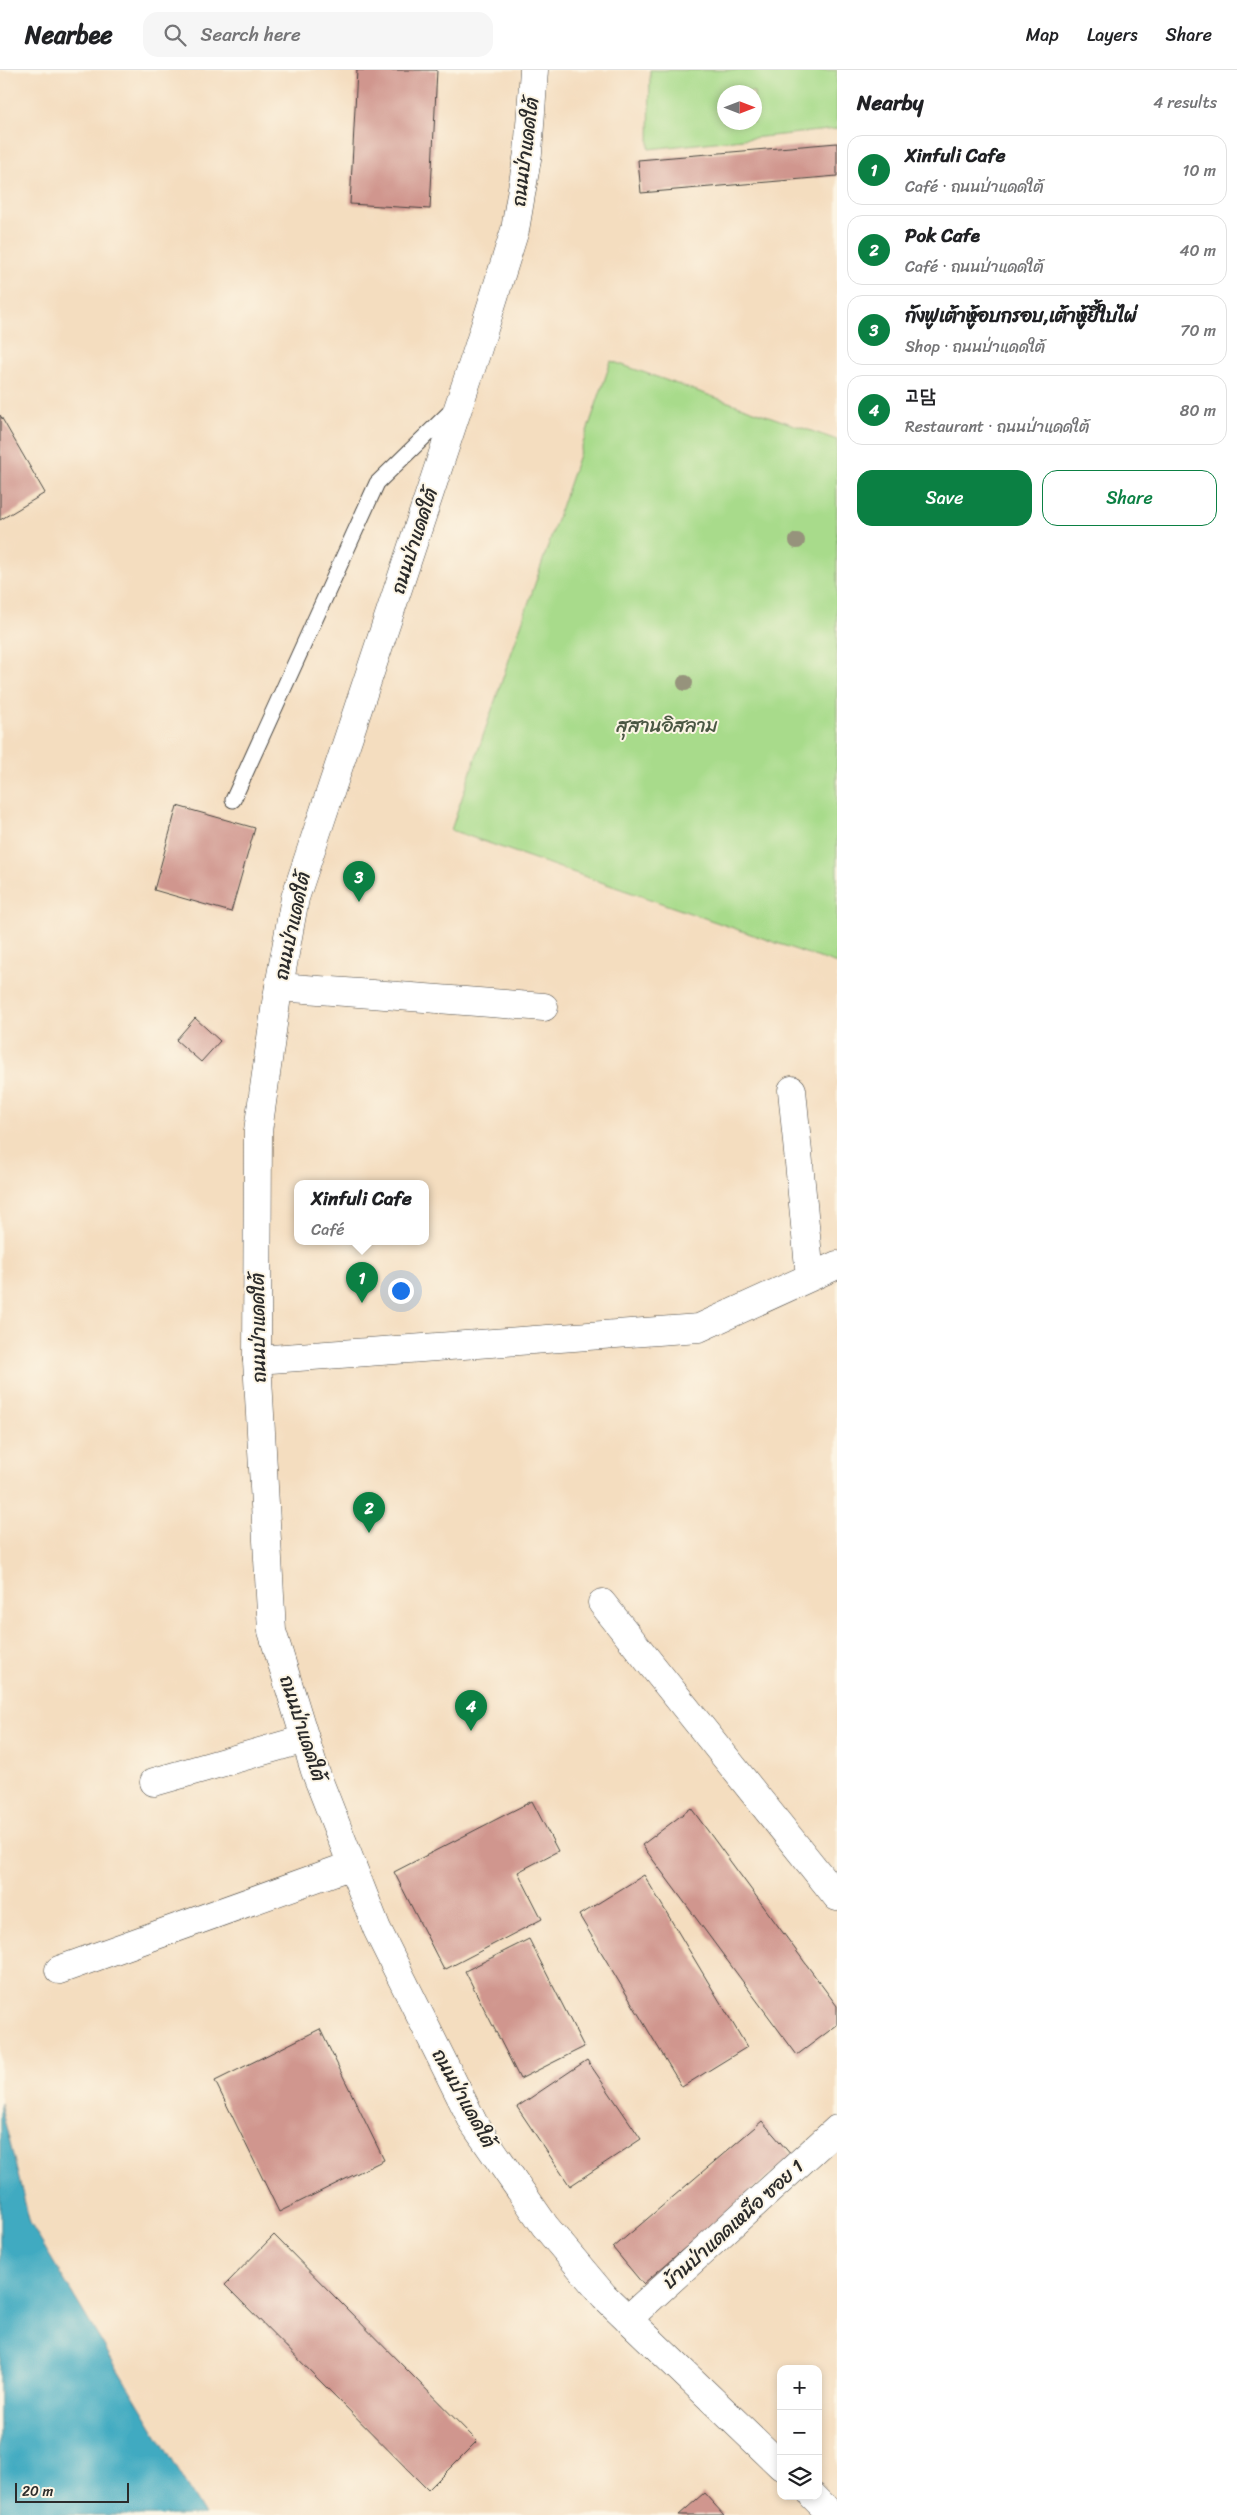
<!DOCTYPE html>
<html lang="en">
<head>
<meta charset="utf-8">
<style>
  :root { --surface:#fff; --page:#f6f6f6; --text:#202124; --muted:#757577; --line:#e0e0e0; --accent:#0b8043 }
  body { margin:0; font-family:Sriracha,"Poor Story","Playpen Sans Thai",sans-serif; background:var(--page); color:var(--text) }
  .controls { position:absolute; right:15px; bottom:15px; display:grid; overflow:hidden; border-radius:10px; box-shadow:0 2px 8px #0003 }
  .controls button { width:45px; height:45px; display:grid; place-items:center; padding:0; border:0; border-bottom:1px solid var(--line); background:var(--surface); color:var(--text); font:25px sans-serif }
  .compass { position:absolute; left:717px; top:15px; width:45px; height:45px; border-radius:50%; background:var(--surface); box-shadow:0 2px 8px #0003; rotate:90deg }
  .scale { position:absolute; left:15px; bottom:12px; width:114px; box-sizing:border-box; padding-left:5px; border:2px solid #2b2b2b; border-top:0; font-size:14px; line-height:18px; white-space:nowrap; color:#2b2b2b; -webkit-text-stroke:4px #fcf5e5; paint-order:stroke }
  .you { position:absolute; left:400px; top:1220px; width:18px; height:18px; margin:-12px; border:4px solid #fff; border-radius:50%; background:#1a73e8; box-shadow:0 0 0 8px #1a73e833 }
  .badge { display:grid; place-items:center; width:32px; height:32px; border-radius:50%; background:var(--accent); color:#fff; font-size:16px; font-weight:700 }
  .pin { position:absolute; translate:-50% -41px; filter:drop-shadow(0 1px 2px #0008) }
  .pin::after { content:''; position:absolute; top:26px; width:18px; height:15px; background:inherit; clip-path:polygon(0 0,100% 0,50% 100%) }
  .popup { position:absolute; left:294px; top:1110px; width:135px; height:65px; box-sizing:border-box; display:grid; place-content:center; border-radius:10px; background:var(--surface); filter:drop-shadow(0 1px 4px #0005); font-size:16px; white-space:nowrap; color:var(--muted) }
  .popup b { font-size:19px; color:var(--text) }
  .popup::after { content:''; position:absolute; left:50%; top:100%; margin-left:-10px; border:10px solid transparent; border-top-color:var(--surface) }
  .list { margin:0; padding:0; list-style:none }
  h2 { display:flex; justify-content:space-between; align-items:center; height:65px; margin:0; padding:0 20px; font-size:21px }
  h2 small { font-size:16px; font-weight:400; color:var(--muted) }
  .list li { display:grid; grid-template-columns:32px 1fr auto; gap:15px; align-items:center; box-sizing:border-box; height:70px; margin:0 10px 10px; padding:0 10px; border:1px solid var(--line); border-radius:15px }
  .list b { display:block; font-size:19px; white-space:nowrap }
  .list p { margin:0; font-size:16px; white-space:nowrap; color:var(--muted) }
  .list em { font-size:16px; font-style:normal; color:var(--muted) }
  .actions { display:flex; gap:10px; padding:15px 20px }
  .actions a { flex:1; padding:11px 0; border:1px solid var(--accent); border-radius:15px; text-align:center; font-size:18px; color:var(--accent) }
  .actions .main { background:var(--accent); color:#fff }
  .icon { flex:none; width:28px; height:28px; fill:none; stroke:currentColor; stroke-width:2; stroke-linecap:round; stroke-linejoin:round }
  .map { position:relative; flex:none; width:837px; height:2445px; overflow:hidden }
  header { display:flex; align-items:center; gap:30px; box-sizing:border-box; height:70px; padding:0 25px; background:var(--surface); border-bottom:1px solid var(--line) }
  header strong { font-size:24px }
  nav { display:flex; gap:28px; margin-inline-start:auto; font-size:18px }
  .search { width:350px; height:45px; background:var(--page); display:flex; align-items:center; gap:12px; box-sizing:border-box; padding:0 18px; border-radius:15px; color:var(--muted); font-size:19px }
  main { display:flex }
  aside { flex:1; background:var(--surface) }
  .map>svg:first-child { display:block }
</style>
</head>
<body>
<header>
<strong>Nearbee</strong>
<div class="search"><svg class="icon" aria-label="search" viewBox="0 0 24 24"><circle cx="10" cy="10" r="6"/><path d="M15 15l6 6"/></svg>Search here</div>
<nav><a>Map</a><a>Layers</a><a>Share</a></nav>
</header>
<main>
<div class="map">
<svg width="837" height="2445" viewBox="0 0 837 2445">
  <rect width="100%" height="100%" fill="#fcf5e5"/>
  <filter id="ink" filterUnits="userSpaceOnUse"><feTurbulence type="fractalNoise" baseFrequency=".02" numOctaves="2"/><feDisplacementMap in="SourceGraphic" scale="10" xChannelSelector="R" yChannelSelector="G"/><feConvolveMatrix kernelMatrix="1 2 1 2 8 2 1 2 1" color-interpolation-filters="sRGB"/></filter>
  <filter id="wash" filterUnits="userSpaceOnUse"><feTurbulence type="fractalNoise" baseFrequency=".0096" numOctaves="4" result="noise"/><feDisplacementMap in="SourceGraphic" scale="20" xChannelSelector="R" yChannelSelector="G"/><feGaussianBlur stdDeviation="1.12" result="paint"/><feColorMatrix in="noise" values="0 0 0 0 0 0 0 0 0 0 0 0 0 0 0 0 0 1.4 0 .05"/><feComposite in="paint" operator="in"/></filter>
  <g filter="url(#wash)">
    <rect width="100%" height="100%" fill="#f4ddbf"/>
    <path fill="#a8db8b" stroke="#6a835b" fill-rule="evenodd" d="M 650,0 L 837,0 L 837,59 L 649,79 ZM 724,22 L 754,22 L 754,52 L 724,52 Z
      M 611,291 L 837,370 L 837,894 L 451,760 Z"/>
    <path fill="#41aac1" stroke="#366a76" d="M 0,2033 L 30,2153 L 205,2445 L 0,2445 Z"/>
    <g id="blocks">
      <path fill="#d0968e" d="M 357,0 L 437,0 L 430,139 L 350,134 Z
        M 837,73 L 837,106 L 641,123 L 638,90 Z
        M 0,345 L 45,423 L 0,450 Z
        M 177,736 L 255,758 L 231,842 L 154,820 Z
        M 195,948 L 220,971 L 201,992 L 176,970 Z
        M 532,1731 L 558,1781 L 518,1802 L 542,1849 L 444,1900 L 394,1802 Z
        M 691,1738 L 837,1936 L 837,1955 L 797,1985 L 642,1775 Z
        M 644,1805 L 747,1977 L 682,2017 L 579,1845 Z
        M 529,1869 L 584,1977 L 520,2009 L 465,1901 Z
        M 320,1959 L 384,2090 L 279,2142 L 215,2011 Z
        M 587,1990 L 641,2069 L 570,2116 L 517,2037 Z
        M 762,2051 L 792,2086 L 643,2214 L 613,2178 Z
        M 274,2165 L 477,2371 L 428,2420 L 225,2215 Z
        M 704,2423 L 724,2445 L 679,2445 Z"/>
    </g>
  </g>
  <g filter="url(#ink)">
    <use href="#blocks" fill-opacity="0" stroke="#494641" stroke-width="1"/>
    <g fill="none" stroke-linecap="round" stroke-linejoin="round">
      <g stroke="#494641" stroke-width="17">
        <path id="service" d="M 233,730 L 377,413 L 452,340"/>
      </g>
      <g stroke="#494641" stroke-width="29">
        <path id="minor" d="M 279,917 L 544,937
          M 792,1020 L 810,1207
          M 257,1290 L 699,1258 L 837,1195
          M 602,1533 L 837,1827
          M 154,1712 L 305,1669
          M 59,1900 L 352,1795
          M 628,2249 L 837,2059"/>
      </g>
      <g stroke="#494641" stroke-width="29">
        <path id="tertiary" d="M 534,0 L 528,83 L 515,160 L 478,278 L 295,828 L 276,933 L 258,1061 L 257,1290 L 272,1561 L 315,1701 L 377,1859 L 474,2054 L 545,2156 L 604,2226 L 781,2396
          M 813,2426 L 832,2445"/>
      </g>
      <use href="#service" stroke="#fff" stroke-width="15"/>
      <use href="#minor" stroke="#fff" stroke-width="28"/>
      <use href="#tertiary" stroke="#fff" stroke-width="28"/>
    </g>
    <g fill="#96937b">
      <circle cx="797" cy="471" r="8"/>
      <circle cx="685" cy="613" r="8"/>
    </g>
  </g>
  <g text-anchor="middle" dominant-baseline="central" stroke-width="4" stroke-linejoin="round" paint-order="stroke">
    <g font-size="19" fill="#2b2b2b" stroke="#fcf5e5">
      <text transform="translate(525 82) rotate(-83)">ถนนป่าแดดใต้</text>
      <text transform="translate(414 471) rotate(-72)">ถนนป่าแดดใต้</text>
      <text transform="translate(292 856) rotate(-78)">ถนนป่าแดดใต้</text>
      <text transform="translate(258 1258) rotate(-91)">ถนนป่าแดดใต้</text>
      <text transform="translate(303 1658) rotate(72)">ถนนป่าแดดใต้</text>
      <text transform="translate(464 2028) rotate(61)">ถนนป่าแดดใต้</text>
      <text transform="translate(733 2154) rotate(-42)">บ้านป่าแดดเหนือ ซอย 1</text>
    </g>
    <g font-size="19" fill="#4a5743" stroke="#fcf5e5">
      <text x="667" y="655">สุสานอิสลาม</text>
    </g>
  </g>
</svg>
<div class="controls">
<button>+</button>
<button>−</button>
<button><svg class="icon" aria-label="layers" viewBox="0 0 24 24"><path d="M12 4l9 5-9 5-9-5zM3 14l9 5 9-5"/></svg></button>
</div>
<svg class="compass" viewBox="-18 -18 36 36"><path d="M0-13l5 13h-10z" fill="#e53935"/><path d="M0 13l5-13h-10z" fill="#757577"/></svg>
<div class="scale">20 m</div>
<div class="you"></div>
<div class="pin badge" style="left:362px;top:1233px">1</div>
<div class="popup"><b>Xinfuli Cafe</b>Café</div>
<div class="pin badge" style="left:369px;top:1463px">2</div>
<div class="pin badge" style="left:359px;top:832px">3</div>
<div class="pin badge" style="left:471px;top:1661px">4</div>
</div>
<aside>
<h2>Nearby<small>4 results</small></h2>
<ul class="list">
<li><span class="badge">1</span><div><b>Xinfuli Cafe</b><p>Café · ถนนป่าแดดใต้</p></div><em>10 m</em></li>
<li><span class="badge">2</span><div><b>Pok Cafe</b><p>Café · ถนนป่าแดดใต้</p></div><em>40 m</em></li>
<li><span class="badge">3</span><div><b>กังฟูเต้าหู้อบกรอบ,เต้าหู้ยี้ใบไผ่</b><p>Shop · ถนนป่าแดดใต้</p></div><em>70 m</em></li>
<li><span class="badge">4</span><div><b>고담</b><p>Restaurant · ถนนป่าแดดใต้</p></div><em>80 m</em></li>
</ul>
<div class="actions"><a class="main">Save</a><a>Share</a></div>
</aside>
</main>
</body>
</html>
